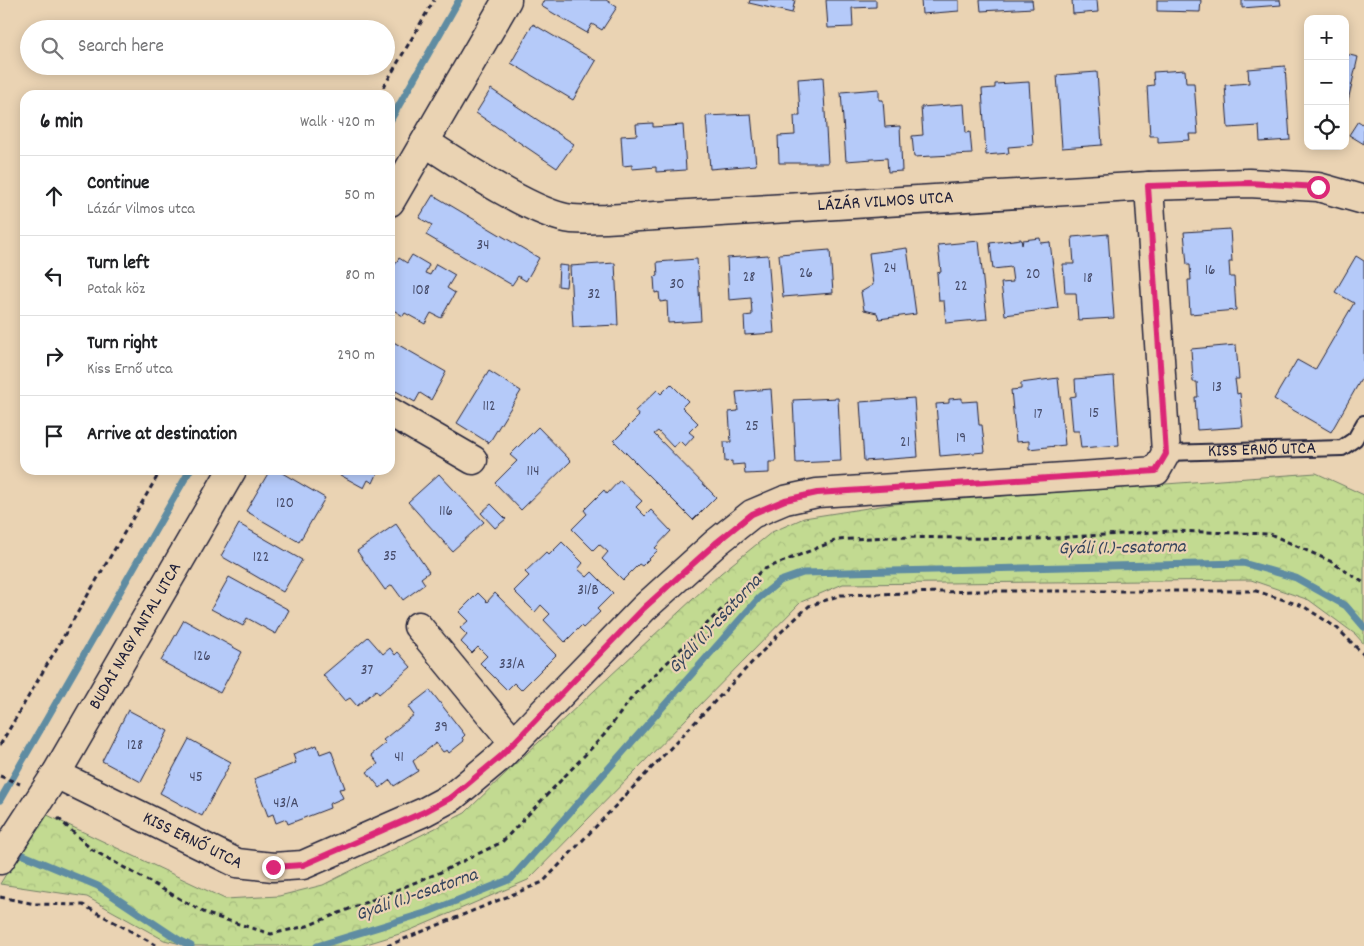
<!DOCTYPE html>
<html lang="en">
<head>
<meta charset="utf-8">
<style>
  :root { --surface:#fff; --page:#f2f2f2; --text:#202124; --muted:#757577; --line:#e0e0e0 }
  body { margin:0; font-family:Dekko,sans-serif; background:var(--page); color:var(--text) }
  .controls { position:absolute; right:15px; top:15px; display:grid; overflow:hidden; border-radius:10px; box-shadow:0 2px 12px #0003 }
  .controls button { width:45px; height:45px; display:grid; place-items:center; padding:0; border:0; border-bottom:1px solid var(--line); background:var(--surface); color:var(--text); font:25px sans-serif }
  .stop { position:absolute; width:15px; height:15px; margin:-11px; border:4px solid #db2777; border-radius:50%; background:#fff }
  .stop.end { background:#db2777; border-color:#fff; box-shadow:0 1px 5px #0008 }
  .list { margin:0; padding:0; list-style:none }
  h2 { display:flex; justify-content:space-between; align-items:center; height:65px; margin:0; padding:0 20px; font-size:21px }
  h2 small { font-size:16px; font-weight:400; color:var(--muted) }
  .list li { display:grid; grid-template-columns:32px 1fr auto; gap:15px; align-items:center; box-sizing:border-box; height:80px; padding:0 20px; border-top:1px solid var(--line) }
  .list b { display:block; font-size:19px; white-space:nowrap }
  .list p { margin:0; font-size:16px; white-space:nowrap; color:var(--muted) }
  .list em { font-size:16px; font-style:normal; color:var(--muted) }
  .icon { flex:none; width:28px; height:28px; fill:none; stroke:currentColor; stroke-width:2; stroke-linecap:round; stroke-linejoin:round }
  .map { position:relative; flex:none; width:1364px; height:946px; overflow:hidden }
  .search { position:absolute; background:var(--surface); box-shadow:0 2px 12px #0003; left:20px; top:20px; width:375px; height:55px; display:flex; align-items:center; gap:12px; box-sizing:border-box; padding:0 18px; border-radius:28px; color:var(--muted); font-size:19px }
  .panel { position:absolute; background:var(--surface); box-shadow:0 2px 12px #0003; left:20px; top:90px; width:375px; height:385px; border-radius:15px }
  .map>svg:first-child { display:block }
</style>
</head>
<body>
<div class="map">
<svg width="1364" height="946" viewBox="0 0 1364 946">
  <defs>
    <pattern id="park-crowns" width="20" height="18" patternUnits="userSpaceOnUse" patternTransform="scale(1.25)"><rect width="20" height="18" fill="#c2da91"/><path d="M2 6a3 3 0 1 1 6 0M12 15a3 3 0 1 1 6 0" fill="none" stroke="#a6bb7e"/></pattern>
  </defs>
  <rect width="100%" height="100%" fill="#ead3b3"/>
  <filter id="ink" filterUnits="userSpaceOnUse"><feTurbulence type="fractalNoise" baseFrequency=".02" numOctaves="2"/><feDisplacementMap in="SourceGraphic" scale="10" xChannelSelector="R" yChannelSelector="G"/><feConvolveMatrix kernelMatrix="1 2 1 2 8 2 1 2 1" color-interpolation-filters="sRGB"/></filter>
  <g filter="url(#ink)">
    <path fill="url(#park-crowns)" stroke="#727e66" d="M 1316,473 L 1364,495 L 1364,644 L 1355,634 L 1309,600 L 1251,580 L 843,584 L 801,602 L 528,880 L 406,932 L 360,946 L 190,946 L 164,940 L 87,897 L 0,884 L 43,813 L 225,899 L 279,896 L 323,885 L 465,813 L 511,768 L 721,573 L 772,532 L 804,518 L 893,504 Z"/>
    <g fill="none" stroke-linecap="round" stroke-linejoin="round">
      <path stroke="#5f8ca2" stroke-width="7" d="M 390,121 L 459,0
        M 0,800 L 190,470
        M 14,851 L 98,886 L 179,940 L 191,946
        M 317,946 L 428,912 L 511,879 L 759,598 L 780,581 L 803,573 L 1243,563 L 1296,578 L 1346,606 L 1364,627"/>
    </g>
    <path fill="#b5caf9" stroke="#22223b" d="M 544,0 L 606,0 L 617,7 L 602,30 L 592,24 L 587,33 L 541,6 Z
      M 750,0 L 795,0 L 792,13 L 749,3 Z
      M 826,0 L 876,0 L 876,7 L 852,8 L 853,27 L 828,28 Z
      M 921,0 L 959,0 L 959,11 L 922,14 Z
      M 980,0 L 1032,0 L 1033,8 L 981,11 Z
      M 1072,0 L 1097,0 L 1098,12 L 1073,14 Z
      M 1157,0 L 1201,0 L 1200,12 L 1157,11 Z
      M 1242,0 L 1280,0 L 1281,5 L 1242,8 Z
      M 533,24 L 596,61 L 573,100 L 511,63 Z
      M 1345,54 L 1358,57 L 1345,114 Z
      M 1285,66 L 1290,140 L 1260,142 L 1259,126 L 1228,128 L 1225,85 L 1249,83 L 1248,69 Z
      M 1185,70 L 1186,83 L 1194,83 L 1198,134 L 1189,134 L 1190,140 L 1158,142 L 1158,136 L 1150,136 L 1147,86 L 1154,85 L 1153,72 Z
      M 1097,72 L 1102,145 L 1062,148 L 1057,75 Z
      M 823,77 L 828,163 L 779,163 L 778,136 L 795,135 L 794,116 L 800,116 L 798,79 Z
      M 1029,82 L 1033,145 L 1008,147 L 1009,153 L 986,155 L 982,89 L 995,88 L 995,84 Z
      M 491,89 L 574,144 L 557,168 L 476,113 Z
      M 879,89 L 879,100 L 883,100 L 885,127 L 900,126 L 902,171 L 888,172 L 887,158 L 846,161 L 841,92 Z
      M 964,104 L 966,133 L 970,132 L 972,154 L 914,157 L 912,136 L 923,135 L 921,107 Z
      M 751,114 L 756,165 L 710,169 L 706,116 Z
      M 1358,121 L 1364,125 L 1364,144 L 1349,135 Z
      M 653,123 L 653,127 L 683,125 L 686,170 L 656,172 L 656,167 L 632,169 L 632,165 L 623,166 L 621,136 L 637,135 L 636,124 Z
      M 433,195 L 539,258 L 526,281 L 518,276 L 512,285 L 426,235 L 432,225 L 419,218 Z
      M 1230,229 L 1232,262 L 1229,262 L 1230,277 L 1234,277 L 1236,310 L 1190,314 L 1188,280 L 1191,280 L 1190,265 L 1187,265 L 1184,232 Z
      M 1108,234 L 1114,318 L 1078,320 L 1076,293 L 1065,293 L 1063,264 L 1074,264 L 1072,237 Z
      M 1040,238 L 1041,243 L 1050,242 L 1058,308 L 1005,315 L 1001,283 L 1013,282 L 1011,267 L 993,269 L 990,243 L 1021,239 L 1022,245 L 1023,240 Z
      M 979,241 L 987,319 L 946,323 L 944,301 L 939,301 L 937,273 L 941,272 L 938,245 Z
      M 907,248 L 916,314 L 879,319 L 877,313 L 864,310 L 861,292 L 873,285 L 869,253 Z
      M 830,250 L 833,293 L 783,297 L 779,254 Z
      M 412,255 L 429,265 L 425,273 L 430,275 L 436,264 L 455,275 L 447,288 L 455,293 L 441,318 L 431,313 L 425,324 L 405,313 L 403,316 L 390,308 L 390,273 L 399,258 L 407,263 Z
      M 768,255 L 774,333 L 745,335 L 744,316 L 752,315 L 751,298 L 729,300 L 727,258 Z
      M 1356,256 L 1364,261 L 1364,374 L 1331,432 L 1274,399 L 1297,360 L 1315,370 L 1354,303 L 1335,292 Z
      M 697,259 L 701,321 L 668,323 L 667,301 L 660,302 L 659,292 L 655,293 L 654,277 L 658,276 L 657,262 Z
      M 615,263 L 618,325 L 573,327 L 570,266 Z
      M 559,265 L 568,266 L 566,287 L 558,286 Z
      M 390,340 L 446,372 L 431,400 L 420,393 L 415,402 L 396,391 L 394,396 L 390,394 Z
      M 1236,345 L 1239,379 L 1235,379 L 1237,394 L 1240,393 L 1243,427 L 1197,430 L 1195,397 L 1198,397 L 1197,382 L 1193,382 L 1191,349 Z
      M 489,371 L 521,391 L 489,443 L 457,423 Z
      M 1114,376 L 1119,445 L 1081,448 L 1079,431 L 1073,431 L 1070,397 L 1076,396 L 1075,379 Z
      M 1058,378 L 1065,445 L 1029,449 L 1029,441 L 1016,442 L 1011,390 L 1021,389 L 1021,383 Z
      M 671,384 L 688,401 L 682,407 L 698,423 L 689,432 L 694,436 L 685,446 L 680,441 L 673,447 L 658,431 L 654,434 L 716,497 L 693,520 L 614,441 L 639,416 L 635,411 L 657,390 L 661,394 Z
      M 771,389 L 776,462 L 769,462 L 769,473 L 745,474 L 744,464 L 732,465 L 732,461 L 725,462 L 724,442 L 731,442 L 729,412 L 738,411 L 736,392 Z
      M 838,398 L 841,461 L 796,463 L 793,400 Z
      M 914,398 L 918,457 L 864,461 L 860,402 Z
      M 962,398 L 962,402 L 977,401 L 979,425 L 982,425 L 985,452 L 940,456 L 936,404 L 949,403 L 949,399 Z
      M 538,427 L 571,461 L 521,510 L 495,483 L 517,461 L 510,455 Z
      M 270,470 L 277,470 L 325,498 L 299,542 L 246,511 Z
      M 331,470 L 379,470 L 373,483 L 368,480 L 364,488 Z
      M 439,474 L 484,522 L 452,551 L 408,502 Z
      M 620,480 L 642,501 L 636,507 L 645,516 L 651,510 L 671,531 L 655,548 L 658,550 L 642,566 L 639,564 L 623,580 L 602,559 L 608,552 L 599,544 L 593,550 L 572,529 L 587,514 L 584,510 L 604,490 L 607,494 Z
      M 491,504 L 506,519 L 495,528 L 481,513 Z
      M 239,524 L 302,560 L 283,592 L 221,556 Z
      M 396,524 L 429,572 L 421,578 L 425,584 L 403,600 L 392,585 L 385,590 L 357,551 Z
      M 562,542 L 583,563 L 578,569 L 587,577 L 592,572 L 613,593 L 597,609 L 600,612 L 583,628 L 581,626 L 565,642 L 544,620 L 550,614 L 541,605 L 535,612 L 514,591 L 529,576 L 525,572 L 546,552 L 549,555 Z
      M 229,577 L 289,610 L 276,634 L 247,618 L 243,626 L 211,609 Z
      M 478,593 L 487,602 L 495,593 L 556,655 L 521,690 L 514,683 L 507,690 L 480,663 L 487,656 L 478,647 L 472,653 L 461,642 L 467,635 L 460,628 L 468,621 L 459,612 Z
      M 184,620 L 242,652 L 220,693 L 161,661 Z
      M 368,637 L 383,654 L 390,648 L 395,655 L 398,652 L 411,667 L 379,694 L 376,690 L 357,706 L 350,698 L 345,701 L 323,675 Z
      M 430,690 L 465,735 L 462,738 L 464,741 L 449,753 L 447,750 L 443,752 L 436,743 L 413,761 L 418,771 L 394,786 L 390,780 L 380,788 L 367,772 L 378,764 L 371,755 L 386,743 L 383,740 L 414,715 L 408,707 Z
      M 128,710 L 168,731 L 141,782 L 102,761 Z
      M 189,739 L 231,762 L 202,816 L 160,793 Z
      M 317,745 L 320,754 L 331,750 L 345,788 L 339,789 L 343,798 L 329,804 L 330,808 L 288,824 L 286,819 L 276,823 L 273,814 L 268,816 L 254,779 L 296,763 L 293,754 Z"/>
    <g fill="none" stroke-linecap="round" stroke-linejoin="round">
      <g stroke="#22223b" stroke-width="18">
        <g id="lane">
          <path id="s1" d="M 1166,453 L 1342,448 L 1355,439 L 1364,423"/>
        </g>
      </g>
      <g stroke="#22223b" stroke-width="31">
        <g id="street">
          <path id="s2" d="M 425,142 C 458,163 534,215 572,219 C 583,220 595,219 606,219 L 1149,186 L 1249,183 L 1318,187 L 1364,200"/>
          <path d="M 390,202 L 507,0"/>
          <path d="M 390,412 L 473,460"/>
          <path d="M 418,626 L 514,743"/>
          <path id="s3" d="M 56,774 L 237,863 L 273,867 L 303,865 L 424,812 L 452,797 L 501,756 L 644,608 L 717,542 L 752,514 L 785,500 L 817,493 L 1156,471 L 1166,453 L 1149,186"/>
          <path id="s4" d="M 0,860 L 56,774 L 232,470"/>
        </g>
      </g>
      <path stroke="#22223b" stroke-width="3" stroke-dasharray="5 4" stroke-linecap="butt" d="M 379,95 L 434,0
        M 0,745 L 161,470
        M 0,776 L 20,784
        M 58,818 L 91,849 L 207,914 L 271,934 L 307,926 L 441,872 L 502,842 L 604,735 L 633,696 L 762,570 L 837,540 L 888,537 L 1037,539 L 1171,531 L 1270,534 L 1330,561 L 1364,583
        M 0,897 L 35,904 L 83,905 L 158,946
        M 387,946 L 543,882 L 779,634 L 809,606 L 841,595 L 975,591 L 1256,591 L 1303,606 L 1337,628 L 1364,655"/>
      <use href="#lane" stroke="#ead3b3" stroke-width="14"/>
      <use href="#street" stroke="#ead3b3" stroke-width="28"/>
    </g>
  </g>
  <g fill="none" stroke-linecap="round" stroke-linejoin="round" filter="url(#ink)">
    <path stroke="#db2777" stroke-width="6" d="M 273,867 L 303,865 L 424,812 L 452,797 L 501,756 L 644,608 L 717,542 L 752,514 L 785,500 L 817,493 L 1156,471 L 1166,454 L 1148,186 L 1249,183 L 1318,187"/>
  </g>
  <g text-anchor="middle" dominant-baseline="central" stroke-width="4.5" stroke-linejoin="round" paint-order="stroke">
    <g font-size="15" fill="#474c6a">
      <text x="483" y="246">34</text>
      <text x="890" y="269">24</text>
      <text x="1210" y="271">16</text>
      <text x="806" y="274">26</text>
      <text x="1033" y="275">20</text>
      <text x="749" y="278">28</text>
      <text x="1088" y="279">18</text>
      <text x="677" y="285">30</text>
      <text x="961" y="287">22</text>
      <text x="421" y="291">108</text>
      <text x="594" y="295">32</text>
      <text x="1217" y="388">13</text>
      <text x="489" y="407">112</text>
      <text x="1094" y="414">15</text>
      <text x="1038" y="415">17</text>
      <text x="752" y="427">25</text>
      <text x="961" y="439">19</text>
      <text x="905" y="443">21</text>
      <text x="533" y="472">114</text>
      <text x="285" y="504">120</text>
      <text x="446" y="512">116</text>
      <text x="390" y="557">35</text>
      <text x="261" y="558">122</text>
      <text x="588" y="591">31/B</text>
      <text x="202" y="657">126</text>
      <text x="512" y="665">33/A</text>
      <text x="367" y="671">37</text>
      <text x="441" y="728">39</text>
      <text x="135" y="746">128</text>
      <text x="399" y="758">41</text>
      <text x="196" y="778">45</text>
      <text x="286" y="804">43/A</text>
    </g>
    <g font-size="18" fill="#22223b" stroke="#ead3b3">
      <text stroke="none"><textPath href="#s2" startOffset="481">LÁZÁR VILMOS UTCA</textPath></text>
      <text stroke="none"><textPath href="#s1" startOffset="96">KISS ERNŐ UTCA</textPath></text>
      <text stroke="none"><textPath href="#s4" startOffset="262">BUDAI NAGY ANTAL UTCA</textPath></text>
      <text stroke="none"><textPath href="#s3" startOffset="152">KISS ERNŐ UTCA</textPath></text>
    </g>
    <g font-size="19" font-style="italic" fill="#36455d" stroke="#ead3b3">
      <text transform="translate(1122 549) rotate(-1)">Gyáli (1.)-csatorna</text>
      <text transform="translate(716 625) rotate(-47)">Gyáli (1.)-csatorna</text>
      <text transform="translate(417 896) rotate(-19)">Gyáli (1.)-csatorna</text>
    </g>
  </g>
</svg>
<div class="controls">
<button>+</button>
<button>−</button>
<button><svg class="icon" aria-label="locate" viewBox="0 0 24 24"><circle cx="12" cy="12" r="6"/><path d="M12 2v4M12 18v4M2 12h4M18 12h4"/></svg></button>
</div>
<div class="stop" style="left:1318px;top:187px"></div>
<div class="stop end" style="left:273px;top:867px"></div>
<div class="search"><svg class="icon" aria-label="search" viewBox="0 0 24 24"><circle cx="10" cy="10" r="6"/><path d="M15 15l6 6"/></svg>Search here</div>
<section class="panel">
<h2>6 min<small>Walk · 420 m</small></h2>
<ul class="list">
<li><svg class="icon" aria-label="ahead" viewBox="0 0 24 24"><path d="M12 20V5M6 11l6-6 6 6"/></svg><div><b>Continue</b><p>Lázár Vilmos utca</p></div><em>50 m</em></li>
<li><svg class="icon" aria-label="left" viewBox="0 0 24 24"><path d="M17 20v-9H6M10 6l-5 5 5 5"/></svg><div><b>Turn left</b><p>Patak köz</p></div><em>80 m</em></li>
<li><svg class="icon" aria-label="right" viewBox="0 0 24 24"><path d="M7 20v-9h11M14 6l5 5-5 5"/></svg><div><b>Turn right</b><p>Kiss Ernő utca</p></div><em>290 m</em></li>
<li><svg class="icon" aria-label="arrive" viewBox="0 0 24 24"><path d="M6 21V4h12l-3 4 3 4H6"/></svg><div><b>Arrive at destination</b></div></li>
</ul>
</section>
</div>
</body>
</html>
